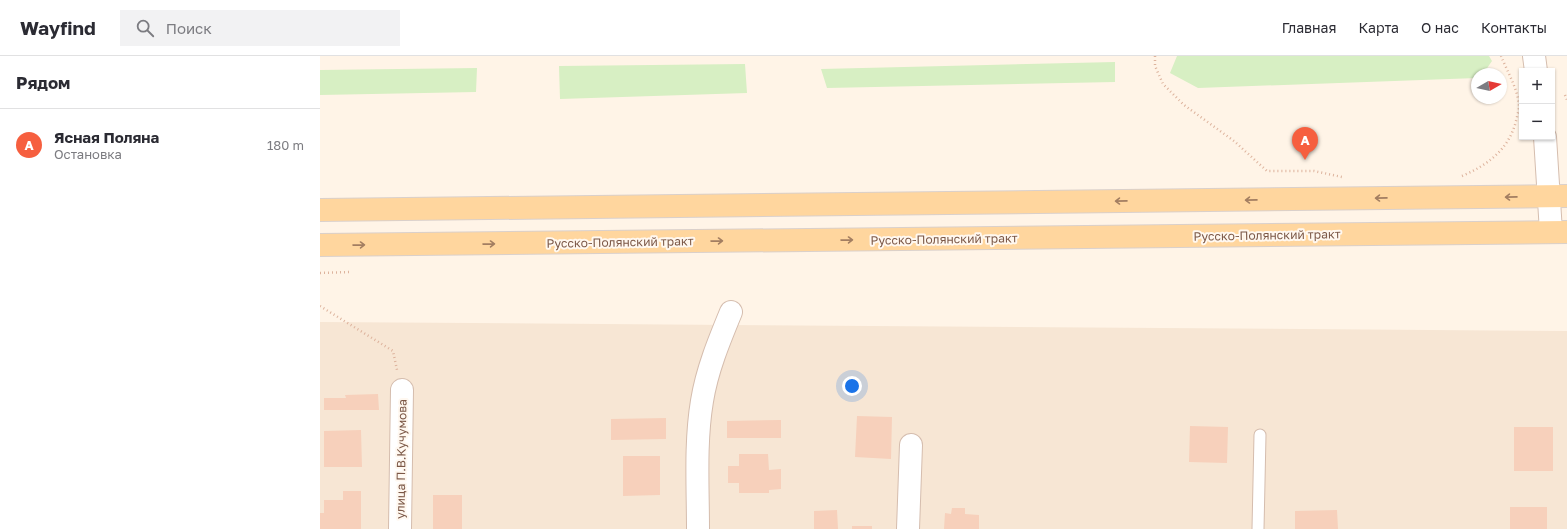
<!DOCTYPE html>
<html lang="ru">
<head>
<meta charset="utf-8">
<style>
  :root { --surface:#fff; --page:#f2f2f3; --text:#2b2b33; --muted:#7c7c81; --line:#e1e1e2; --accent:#f65f3f }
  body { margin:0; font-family:"Golos Text",sans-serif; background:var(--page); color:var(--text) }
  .controls { position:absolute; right:12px; top:12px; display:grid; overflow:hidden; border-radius:0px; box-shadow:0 1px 3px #0004 }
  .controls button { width:36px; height:36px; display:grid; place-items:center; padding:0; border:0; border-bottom:1px solid var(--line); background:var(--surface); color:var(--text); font:20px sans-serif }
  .compass { position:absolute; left:1151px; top:12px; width:36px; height:36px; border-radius:50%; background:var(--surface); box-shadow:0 1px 3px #0004; rotate:81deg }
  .you { position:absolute; left:532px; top:330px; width:14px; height:14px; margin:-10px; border:3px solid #fff; border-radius:50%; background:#1a73e8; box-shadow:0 0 0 6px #1a73e833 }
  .badge { display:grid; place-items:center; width:26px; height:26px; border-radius:50%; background:var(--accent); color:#fff; font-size:13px; font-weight:700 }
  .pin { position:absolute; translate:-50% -33px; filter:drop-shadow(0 1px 2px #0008) }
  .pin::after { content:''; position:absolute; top:21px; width:14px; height:12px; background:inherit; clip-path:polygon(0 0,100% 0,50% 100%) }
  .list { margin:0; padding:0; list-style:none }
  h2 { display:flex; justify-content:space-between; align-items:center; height:52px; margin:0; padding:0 16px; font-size:17px }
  h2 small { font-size:13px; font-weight:400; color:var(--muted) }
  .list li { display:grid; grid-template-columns:26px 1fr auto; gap:12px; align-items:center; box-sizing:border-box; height:72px; padding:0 16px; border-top:1px solid var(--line) }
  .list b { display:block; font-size:15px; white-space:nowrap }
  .list p { margin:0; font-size:13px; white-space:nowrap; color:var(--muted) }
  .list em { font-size:13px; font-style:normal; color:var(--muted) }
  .icon { flex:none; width:22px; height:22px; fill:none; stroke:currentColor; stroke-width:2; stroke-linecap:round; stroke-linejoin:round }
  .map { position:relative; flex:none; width:1247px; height:473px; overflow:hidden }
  header { display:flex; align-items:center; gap:24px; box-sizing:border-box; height:56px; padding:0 20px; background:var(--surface); border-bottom:1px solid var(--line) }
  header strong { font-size:19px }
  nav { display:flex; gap:22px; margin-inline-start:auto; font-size:14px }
  .search { width:280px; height:36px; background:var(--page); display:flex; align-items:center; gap:10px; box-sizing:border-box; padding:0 14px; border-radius:0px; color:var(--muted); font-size:15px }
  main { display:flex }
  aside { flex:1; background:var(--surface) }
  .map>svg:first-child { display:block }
</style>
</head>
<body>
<header>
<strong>Wayfind</strong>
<div class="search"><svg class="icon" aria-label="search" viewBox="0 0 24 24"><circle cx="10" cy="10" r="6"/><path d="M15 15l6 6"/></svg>Поиск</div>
<nav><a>Главная</a><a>Карта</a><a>О нас</a><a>Контакты</a></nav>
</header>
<main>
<aside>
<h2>Рядом<small></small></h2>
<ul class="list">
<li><span class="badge">A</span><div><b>Ясная Поляна</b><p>Остановка</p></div><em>180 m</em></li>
</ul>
</aside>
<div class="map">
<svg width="1247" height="473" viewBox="0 0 1247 473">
  <rect width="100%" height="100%" fill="#fff4e7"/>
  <path fill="#f7e6d4" d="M 0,266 L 1247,275 L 1247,473 L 0,473 Z"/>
  <path fill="#d7efc3" d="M 857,0 L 1169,0 L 1172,5 L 1163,18 L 1157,18 L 1157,22 L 878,32 L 850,17 Z
    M 795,6 L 795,26 L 507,32 L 501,13 Z
    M 425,8 L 427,37 L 240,43 L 239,10 Z
    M 157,12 L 156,36 L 0,39 L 0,14 Z"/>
  <path fill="#f7d0bb" d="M 58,338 L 59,354 L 4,354 L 4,342 L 26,342 L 25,339 Z
    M 537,360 L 572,361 L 571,403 L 535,401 Z
    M 346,362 L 346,383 L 291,384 L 291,363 Z
    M 461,364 L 461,382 L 407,382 L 407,365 Z
    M 870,370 L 908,371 L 907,407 L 869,406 Z
    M 1194,371 L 1233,371 L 1233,415 L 1194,415 Z
    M 41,374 L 42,411 L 4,411 L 4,375 Z
    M 419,398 L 448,398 L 449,414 L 461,413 L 461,433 L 449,434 L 449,437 L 419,437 L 419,427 L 408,427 L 408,410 L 419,410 Z
    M 303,400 L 340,400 L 340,439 L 303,440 Z
    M 23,435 L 41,435 L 41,473 L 0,473 L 0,457 L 4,457 L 4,444 L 23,444 Z
    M 113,439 L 142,439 L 142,473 L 113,473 Z
    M 1190,451 L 1227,451 L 1227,473 L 1190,473 Z
    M 632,452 L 645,452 L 645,458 L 659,459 L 659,473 L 624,473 L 625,457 L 631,458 Z
    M 517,454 L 518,473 L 494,473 L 494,455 Z
    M 1017,454 L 1018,473 L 975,473 L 975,455 Z
    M 532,470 L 552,470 L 552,473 L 532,473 Z"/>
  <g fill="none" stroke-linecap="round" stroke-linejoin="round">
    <g stroke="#d5bdae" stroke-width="13">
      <path id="lane" d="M 938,473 L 940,379"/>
    </g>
    <g stroke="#d5bdae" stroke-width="24">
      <path id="street" d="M 1214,0 L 1216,15
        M 1225,81 L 1231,176
        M 80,473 L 82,334
        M 378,473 C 378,431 375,387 382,345 C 387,314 399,285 411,256
        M 588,473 L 591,389"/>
    </g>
    <g stroke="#dad0cb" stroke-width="24">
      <path id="primary" d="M 0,154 L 1247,140
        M 0,189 L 1247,176"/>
    </g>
    <path stroke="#ddb39d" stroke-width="2.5" stroke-dasharray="1 3" stroke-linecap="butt" d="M 835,0 L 835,10 L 843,28 L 864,49 L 914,85 L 947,115 L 994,115 L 1022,121
      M 1245,39 L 1247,44
      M 1142,120 C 1168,109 1189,93 1196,65 C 1197,60 1199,55 1199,50 C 1198,33 1187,15 1181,0
      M 0,217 L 31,216
      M 0,250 L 73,295 L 77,314"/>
    <use href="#lane" stroke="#fff" stroke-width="11"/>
    <use href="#street" stroke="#fff" stroke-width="22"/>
    <use href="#primary" stroke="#ffd69e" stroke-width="22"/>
  </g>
  <defs><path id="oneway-shaft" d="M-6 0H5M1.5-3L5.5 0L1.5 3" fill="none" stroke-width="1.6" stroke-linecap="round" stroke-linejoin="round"/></defs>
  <g stroke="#a37e61">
    <use href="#oneway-shaft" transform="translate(1191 141) rotate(179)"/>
    <use href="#oneway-shaft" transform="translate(1061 142) rotate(179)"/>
    <use href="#oneway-shaft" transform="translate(931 144) rotate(179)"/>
    <use href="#oneway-shaft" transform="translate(801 145) rotate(179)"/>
    <use href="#oneway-shaft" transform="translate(527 184) rotate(-1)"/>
    <use href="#oneway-shaft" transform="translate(397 185) rotate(-1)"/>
    <use href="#oneway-shaft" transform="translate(169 188) rotate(-1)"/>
    <use href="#oneway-shaft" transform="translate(39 189) rotate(-1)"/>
  </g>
  <g text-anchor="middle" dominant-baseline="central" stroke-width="4" stroke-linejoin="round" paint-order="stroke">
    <g font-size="12" fill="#7c5847" stroke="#fff8f0">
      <text transform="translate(947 179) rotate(-1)">Русско-Полянский тракт</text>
      <text transform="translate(624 183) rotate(-1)">Русско-Полянский тракт</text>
      <text transform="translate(300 186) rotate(-1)">Русско-Полянский тракт</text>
      <text transform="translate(81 403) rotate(-89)">улица П.В.Кучумова</text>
    </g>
  </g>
</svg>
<div class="controls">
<button>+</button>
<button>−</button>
</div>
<svg class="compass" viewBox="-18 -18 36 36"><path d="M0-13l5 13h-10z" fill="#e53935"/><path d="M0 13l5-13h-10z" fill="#7c7c81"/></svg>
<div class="you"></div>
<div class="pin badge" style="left:985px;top:104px">A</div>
</div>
</main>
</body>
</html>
